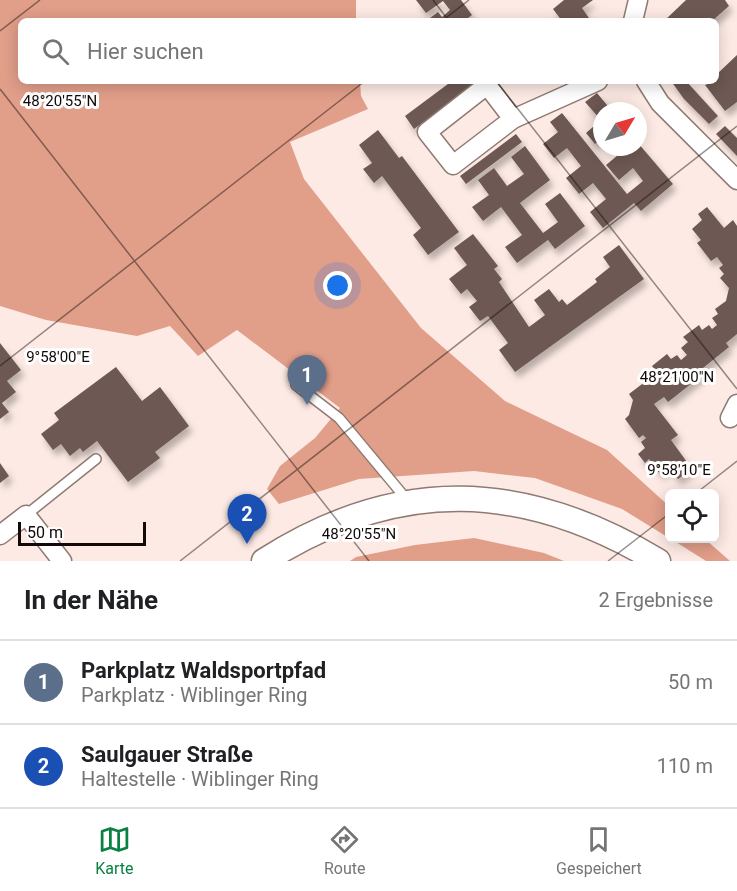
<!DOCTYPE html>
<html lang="de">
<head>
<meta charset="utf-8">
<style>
  :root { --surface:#fff; --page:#f6f6f6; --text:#202124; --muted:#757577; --line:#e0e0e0; --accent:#0b8043 }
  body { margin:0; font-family:Roboto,sans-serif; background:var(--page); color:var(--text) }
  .controls { position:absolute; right:18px; bottom:18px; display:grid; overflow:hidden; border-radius:9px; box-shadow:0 3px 15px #0003 }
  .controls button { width:54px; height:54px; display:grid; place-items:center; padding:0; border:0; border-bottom:2px solid var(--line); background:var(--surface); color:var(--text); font:30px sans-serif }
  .compass { position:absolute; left:593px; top:102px; width:54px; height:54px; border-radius:50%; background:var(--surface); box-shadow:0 3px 15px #0003; rotate:52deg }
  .scale { position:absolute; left:18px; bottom:15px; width:128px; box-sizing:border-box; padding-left:6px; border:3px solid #120a08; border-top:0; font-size:16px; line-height:21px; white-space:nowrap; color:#120a08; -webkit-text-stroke:4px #fff; paint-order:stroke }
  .you { position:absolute; left:338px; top:286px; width:21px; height:21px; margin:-15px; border:4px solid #fff; border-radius:50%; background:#1a73e8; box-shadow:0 0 0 9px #1a73e833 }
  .badge { display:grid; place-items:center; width:39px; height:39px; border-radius:50%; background:var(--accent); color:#fff; font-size:20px; font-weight:700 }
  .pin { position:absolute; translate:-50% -50px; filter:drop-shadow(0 2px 3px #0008) }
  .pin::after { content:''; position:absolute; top:32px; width:21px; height:18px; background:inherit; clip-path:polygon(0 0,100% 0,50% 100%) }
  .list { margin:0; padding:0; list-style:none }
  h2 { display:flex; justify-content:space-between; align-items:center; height:78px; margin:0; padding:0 24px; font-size:26px }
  h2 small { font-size:20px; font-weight:400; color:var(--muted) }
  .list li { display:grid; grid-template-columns:39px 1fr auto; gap:18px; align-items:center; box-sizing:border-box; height:84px; padding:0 24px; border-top:2px solid var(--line) }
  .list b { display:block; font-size:22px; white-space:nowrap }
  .list p { margin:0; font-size:20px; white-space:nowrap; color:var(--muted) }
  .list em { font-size:20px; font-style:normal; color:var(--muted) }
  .icon { flex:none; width:33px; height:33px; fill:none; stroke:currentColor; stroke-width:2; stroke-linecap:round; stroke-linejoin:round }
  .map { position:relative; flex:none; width:737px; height:561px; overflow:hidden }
  .search { position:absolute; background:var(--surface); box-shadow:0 3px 15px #0003; left:18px; right:18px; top:18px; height:66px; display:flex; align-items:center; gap:15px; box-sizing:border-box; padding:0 21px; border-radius:9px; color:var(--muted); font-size:22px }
  .sheet { height:246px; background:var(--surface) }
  nav { display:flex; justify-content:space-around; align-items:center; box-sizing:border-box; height:84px; border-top:2px solid var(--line); background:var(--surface); font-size:16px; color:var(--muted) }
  nav a { display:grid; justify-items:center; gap:3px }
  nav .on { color:var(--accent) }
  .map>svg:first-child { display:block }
</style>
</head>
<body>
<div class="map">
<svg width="737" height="561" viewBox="0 0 737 561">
  <defs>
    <filter id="shadow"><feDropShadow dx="3.5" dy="6" stdDeviation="3" flood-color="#0004"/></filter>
  </defs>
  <rect width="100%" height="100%" fill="#fdeae4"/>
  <path fill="#e19e89" d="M 0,0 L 356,0 L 356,21 L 21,21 L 21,81 L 360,81 L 361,96 L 368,109 L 290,142 L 304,179 L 421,328 L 505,401 L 607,450 L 669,506 L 669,538 L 622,509 L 535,478 L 474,471 L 359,479 L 279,504 L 267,489 L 280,466 L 315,438 L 340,408 L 237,330 L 198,356 L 170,326 L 137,336 L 46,320 L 0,306 Z
    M 474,538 L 544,553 L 564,561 L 350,561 L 356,557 L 415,545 Z
    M 671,539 L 705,539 L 730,561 L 706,561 Z"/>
  <path fill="#6d5953" filter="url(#shadow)" d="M 416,0 L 461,0 L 472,15 L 464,21 L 426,21 L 438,12 L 442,17 L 450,10 L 443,1 L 426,13 Z
    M 564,0 L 593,0 L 582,8 L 591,21 L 562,21 L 553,9 Z
    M 686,0 L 725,0 L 729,6 L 712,21 L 664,21 Z
    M 737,55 L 737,102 L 725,111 L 705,85 L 716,81 L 716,75 Z
    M 452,81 L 479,81 L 414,129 L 405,116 Z
    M 671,81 L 686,81 L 718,116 L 709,124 L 684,99 Z
    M 597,93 L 612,111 L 602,111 L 602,138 L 595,144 L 586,133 L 601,120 L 585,102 Z
    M 562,113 L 627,194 L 643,181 L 633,168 L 619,180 L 606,165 L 624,150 L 622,147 L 638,147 L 638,143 L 673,184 L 641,211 L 634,203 L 603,228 L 590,212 L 606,199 L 593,183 L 579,194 L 566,178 L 581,166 L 567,148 L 554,158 L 543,144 L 558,132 L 550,122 Z
    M 725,126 L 737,138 L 737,156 L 716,134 Z
    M 378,130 L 399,158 L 402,156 L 459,232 L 428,255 L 413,235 L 421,228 L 382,176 L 374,183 L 363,169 L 372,163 L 359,145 Z
    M 516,134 L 522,142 L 466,184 L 460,176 Z
    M 525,146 L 550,180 L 520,203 L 543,233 L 558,222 L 545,204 L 560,193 L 585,226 L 555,249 L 548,240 L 517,263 L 505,247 L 522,235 L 501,207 L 483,221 L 472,207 L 489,195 L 478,180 L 494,168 L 507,186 L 524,174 L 511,157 Z
    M 707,207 L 724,228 L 733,220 L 737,226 L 737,334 L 726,343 L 729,347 L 698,372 L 701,376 L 668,402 L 664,397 L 654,404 L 678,435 L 671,440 L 692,469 L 678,479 L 669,468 L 660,474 L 649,459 L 645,463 L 638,454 L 645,448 L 641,442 L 646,438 L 643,435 L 639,438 L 625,419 L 629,415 L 633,400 L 629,394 L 646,381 L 648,385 L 654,381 L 649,374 L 655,370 L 652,366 L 667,354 L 671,359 L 677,355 L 681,360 L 687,355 L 681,348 L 688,342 L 683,337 L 699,325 L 702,330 L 709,325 L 712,329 L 717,325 L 712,318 L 718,314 L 715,309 L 726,301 L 729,288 L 720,278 L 724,274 L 719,268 L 723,265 L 717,257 L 711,261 L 697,243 L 701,240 L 692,229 L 702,220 L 698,214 Z
    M 473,234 L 498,266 L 494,269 L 502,279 L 499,282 L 529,327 L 545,315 L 534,300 L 549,289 L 559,302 L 562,299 L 567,305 L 597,282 L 595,279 L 610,267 L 603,257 L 619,245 L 644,279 L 515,372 L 499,350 L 508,343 L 488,316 L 480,321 L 469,307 L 477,301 L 467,289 L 461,294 L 449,279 L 467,265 L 454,248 Z
    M 0,343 L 21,370 L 7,381 L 16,392 L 2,403 L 9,412 L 0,419 Z
    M 116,367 L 142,401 L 160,387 L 189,426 L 155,452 L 160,458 L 128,482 L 97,441 L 83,452 L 80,448 L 70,456 L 61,444 L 53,450 L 41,434 L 59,420 L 54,413 Z
    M 0,463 L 9,476 L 0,483 Z"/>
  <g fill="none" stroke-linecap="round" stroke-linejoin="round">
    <g stroke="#8f7a73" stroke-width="12">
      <path id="service" d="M 296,385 L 339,418 L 408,501
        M 26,515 L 96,459"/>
    </g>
    <g stroke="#8f7a73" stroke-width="21">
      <path id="minor" d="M 633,21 L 638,0
        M 646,81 L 660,103 L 737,180
        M 513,119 L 487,85 L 427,132 L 453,165 L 513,119 L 598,81
        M 730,418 L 737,404
        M 0,535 L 26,515 L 62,561"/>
    </g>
    <g stroke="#8f7a73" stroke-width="27">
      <path id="tertiary" d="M 264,561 C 397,476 523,480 658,561"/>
    </g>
    <use href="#service" stroke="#fff" stroke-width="9"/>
    <use href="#minor" stroke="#fff" stroke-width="18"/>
    <use href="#tertiary" stroke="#fff" stroke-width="24"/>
  </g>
  <path fill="none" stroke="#120a08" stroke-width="1.5" stroke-opacity="0.45" d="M 433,0 L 449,21M 442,21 L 469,0M 0,31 L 40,0M 496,81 L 737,389M 0,89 L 369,561M 0,366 L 365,81M 695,494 L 737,461M 180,561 L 737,126M 608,561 L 670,513"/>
  <g font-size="15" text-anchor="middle" fill="#120a08" stroke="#fff" stroke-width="6" stroke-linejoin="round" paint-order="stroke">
    <text x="60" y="106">48°20'55"N</text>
    <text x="58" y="362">9°58'00"E</text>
    <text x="677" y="382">48°21'00"N</text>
    <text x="679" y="475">9°58'10"E</text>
    <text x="359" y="539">48°20'55"N</text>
  </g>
</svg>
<div class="controls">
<button><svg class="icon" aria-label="locate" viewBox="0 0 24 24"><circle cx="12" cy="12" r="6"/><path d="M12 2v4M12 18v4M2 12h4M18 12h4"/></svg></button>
</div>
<svg class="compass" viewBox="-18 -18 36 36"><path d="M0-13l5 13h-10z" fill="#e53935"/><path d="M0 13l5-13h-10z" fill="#757577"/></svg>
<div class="scale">50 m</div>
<div class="you"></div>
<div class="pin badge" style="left:307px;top:405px;background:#5c6f8a">1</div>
<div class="pin badge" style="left:247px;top:544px;background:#1a4fb4">2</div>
<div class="search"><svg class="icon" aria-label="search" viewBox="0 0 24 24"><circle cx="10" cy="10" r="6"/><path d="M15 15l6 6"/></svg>Hier suchen</div>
</div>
<section class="sheet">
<h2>In der Nähe<small>2 Ergebnisse</small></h2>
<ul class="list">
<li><span class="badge" style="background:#5c6f8a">1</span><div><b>Parkplatz Waldsportpfad</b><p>Parkplatz · Wiblinger Ring</p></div><em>50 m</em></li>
<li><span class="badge" style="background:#1a4fb4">2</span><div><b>Saulgauer Straße</b><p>Haltestelle · Wiblinger Ring</p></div><em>110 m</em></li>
</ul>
</section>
<nav>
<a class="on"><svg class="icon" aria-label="map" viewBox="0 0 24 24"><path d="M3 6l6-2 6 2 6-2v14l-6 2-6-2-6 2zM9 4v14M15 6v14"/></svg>Karte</a>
<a><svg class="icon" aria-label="directions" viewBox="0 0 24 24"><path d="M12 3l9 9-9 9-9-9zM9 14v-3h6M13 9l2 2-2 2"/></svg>Route</a>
<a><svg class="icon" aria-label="saved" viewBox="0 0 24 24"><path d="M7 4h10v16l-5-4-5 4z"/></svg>Gespeichert</a>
</nav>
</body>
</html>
